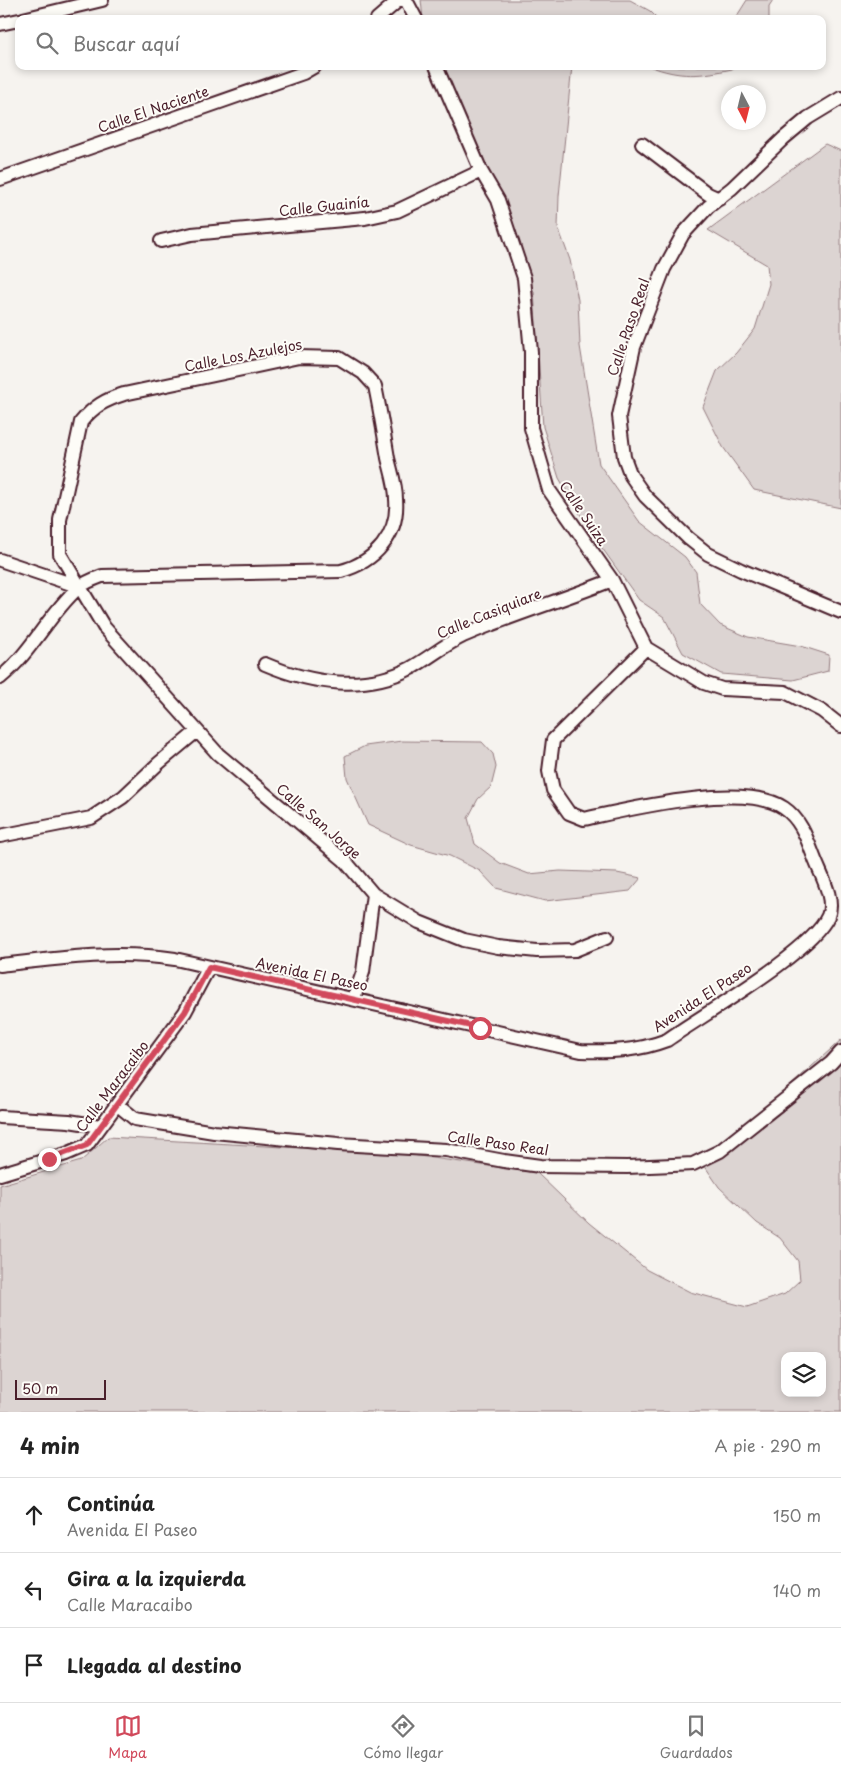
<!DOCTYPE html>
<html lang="es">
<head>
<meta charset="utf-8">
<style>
  :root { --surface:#fff; --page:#f2f2f2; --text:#222; --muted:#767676; --line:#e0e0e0; --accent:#d1495b }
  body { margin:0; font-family:"Playpen Sans",sans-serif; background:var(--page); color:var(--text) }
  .controls { position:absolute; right:15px; bottom:15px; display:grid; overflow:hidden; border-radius:10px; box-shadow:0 2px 8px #0003 }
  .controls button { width:45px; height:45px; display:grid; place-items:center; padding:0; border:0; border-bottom:1px solid var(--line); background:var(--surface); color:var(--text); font:25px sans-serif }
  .compass { position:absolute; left:721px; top:85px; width:45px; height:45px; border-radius:50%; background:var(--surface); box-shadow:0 2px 8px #0003; rotate:173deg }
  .scale { position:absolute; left:15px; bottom:12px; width:91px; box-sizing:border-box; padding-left:5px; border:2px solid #4a1f2b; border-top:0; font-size:14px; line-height:18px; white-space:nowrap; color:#4a1f2b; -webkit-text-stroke:4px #fdfcf7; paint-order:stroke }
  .stop { position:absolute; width:15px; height:15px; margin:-11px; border:4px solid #d1495b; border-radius:50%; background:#fff }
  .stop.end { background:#d1495b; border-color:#fff; box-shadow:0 1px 5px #0008 }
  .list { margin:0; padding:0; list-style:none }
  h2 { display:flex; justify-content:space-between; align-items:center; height:65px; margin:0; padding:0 20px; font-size:21px }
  h2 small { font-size:16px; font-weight:400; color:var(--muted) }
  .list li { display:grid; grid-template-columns:32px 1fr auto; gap:15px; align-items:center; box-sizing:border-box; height:75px; padding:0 20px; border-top:1px solid var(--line) }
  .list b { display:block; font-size:19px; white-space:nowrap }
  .list p { margin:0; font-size:16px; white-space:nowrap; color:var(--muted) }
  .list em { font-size:16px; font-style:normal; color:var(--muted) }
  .icon { flex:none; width:28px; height:28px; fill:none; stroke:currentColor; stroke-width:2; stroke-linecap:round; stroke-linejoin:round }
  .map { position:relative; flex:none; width:841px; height:1412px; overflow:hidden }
  .search { position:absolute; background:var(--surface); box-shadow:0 2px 8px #0003; left:15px; right:15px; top:15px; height:55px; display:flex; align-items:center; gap:12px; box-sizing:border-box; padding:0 18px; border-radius:10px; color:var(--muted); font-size:19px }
  .sheet { height:290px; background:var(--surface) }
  nav { display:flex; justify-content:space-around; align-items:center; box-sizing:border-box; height:70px; border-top:1px solid var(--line); background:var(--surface); font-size:14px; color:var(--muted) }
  nav a { display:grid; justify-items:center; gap:2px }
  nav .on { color:var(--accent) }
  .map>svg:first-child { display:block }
</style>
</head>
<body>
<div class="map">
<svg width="841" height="1412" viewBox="0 0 841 1412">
  <rect width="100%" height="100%" fill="#f6f3ef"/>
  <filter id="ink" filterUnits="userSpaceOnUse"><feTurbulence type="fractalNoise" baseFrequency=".02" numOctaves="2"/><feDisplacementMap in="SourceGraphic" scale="10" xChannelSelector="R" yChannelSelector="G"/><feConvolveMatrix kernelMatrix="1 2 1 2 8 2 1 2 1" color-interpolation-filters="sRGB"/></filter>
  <g filter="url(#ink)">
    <path fill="#dcd4d2" stroke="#937a7e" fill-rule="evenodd" d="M 421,0 L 630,0 L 650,11 L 658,19 L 423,19 Z
      M 747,0 L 773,0 L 769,6 L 769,19 L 735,19 Z
      M 442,66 L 572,66 L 559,196 L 558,227 L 570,260 L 578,300 L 580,346 L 599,464 L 639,521 L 685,557 L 696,572 L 700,604 L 720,625 L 748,637 L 801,646 L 829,655 L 828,671 L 793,680 L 721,674 L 683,653 L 664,617 L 639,600 L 590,531 L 559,478 L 543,427 L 534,292 Z
      M 649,66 L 736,66 L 732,69 C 700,76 681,78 649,66 Z
      M 825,144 L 841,151 L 841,508 L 754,490 L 723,447 L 703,407 L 717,371 L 736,353 L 755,329 L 769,284 L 767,265 L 708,230 Z
      M 402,741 L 482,742 L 493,754 L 496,767 L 491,787 L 478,799 L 468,818 L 475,844 L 500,863 L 529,874 L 560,871 L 617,873 L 641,878 L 630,891 L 545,901 L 496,888 L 480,871 L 450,856 L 411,845 L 368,825 L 347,778 L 345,756 L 365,746 Z
      M 841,1040 L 841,1412 L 0,1412 L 0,1185 L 81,1161 L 108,1137 L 405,1154 L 537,1173 L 589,1223 L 647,1270 L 690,1292 L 747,1307 L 785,1294 L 800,1280 L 798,1261 L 780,1238 L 757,1223 L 719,1187 L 702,1162 L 718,1151 ZM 785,1356 L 822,1356 L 822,1393 L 785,1393 Z"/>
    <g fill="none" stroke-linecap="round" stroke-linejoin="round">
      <g stroke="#4a1f2b" stroke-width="16">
        <path id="street" d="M 406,0 L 416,19
          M 23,19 L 102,0
          M 377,19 L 399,0
          M 0,24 L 19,20
          M 436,66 L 481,171 L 498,200 L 524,278 L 531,352 L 531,428 L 549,490 L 612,580 L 646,648 L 704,683 L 722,689 L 785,692 L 822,711 L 841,726
          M 841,98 L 808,118 L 784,138 L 732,188 L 708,207 L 683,234 L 664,269 L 634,347 L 619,416 L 624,457 L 631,476 L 645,496 L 688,538 L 708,554 L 741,570 L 841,612
          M 642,144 L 708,194 L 719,199
          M 0,179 L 303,73 L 315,66
          M 161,241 L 192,234 L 365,218 L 397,211 L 481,171
          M 0,560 L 80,587
          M 265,664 C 312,684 365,692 411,668 C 429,658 444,645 463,636 C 511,615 563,600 612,580
          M 0,678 C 32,652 48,615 78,588 C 84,583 94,579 102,576 L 341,571 C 375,562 399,535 396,499 C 396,485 391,471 388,458 C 384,434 380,410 375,386 L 363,373 L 339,358 L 299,357 L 124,394 C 105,400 94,406 81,422 L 60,520 L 60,554 L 104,627 L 218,754 L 345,861 L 373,894 L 419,922 L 464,940 L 498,947 L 537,951 L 575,950 L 607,937
          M 0,836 L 91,818 L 123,797 L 159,763 L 197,731
          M 0,965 C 59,958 116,950 175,959 L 581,1051 C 612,1052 638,1051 667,1040 C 704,1014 812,952 828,916 C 835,900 822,877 816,862 C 808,843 803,821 784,808 C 744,781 630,809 584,819 L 569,813 L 553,790 L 549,771 L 553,740 L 646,648
          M 354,998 L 363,972 L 373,894
          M 118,1105 L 135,1119 L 214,1132 L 338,1144 L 446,1150 L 504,1161 L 540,1166 L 627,1167 L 673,1165 L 693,1164 L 720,1151 L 831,1063 L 841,1052
          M 0,1117 L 69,1121 L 100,1126
          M 0,1174 L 66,1154 L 87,1145 L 185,1012 L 209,967"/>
      </g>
      <use href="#street" stroke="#fdfcf7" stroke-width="12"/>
    </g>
  </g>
  <g fill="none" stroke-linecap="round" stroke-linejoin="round" filter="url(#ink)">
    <path stroke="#d1495b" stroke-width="6" d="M 49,1159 L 87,1145 L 185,1012 L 209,967 L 480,1028"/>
  </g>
  <g text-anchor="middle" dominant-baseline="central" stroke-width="4" stroke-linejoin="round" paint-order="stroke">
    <g font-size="14" fill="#4a1f2b" stroke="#fdfcf7">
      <text transform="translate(153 109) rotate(-19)">Calle El Naciente</text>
      <text transform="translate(324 206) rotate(-6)">Calle Guainía</text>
      <text transform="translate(628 327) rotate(-71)">Calle Paso Real</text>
      <text transform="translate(243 355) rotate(-11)">Calle Los Azulejos</text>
      <text transform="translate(584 513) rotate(56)">Calle Suiza</text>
      <text transform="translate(489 613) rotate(-22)">Calle Casiquiare</text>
      <text transform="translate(319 821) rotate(41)">Calle San Jorge</text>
      <text transform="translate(312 974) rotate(12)">Avenida El Paseo</text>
      <text transform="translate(702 997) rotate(-33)">Avenida El Paseo</text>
      <text transform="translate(112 1086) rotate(-53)">Calle Maracaibo</text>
      <text transform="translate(498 1143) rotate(8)">Calle Paso Real</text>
    </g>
  </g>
</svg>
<div class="controls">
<button><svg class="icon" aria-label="layers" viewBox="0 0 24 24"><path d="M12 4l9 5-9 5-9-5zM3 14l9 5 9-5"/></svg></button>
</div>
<svg class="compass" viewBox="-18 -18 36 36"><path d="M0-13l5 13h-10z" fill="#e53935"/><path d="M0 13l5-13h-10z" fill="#767676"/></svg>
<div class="scale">50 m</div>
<div class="stop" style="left:480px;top:1028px"></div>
<div class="stop end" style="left:49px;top:1159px"></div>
<div class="search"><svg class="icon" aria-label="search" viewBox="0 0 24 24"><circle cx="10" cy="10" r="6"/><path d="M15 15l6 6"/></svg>Buscar aquí</div>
</div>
<section class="sheet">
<h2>4 min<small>A pie · 290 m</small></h2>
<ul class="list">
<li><svg class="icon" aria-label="ahead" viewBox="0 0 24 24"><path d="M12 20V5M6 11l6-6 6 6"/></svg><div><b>Continúa</b><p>Avenida El Paseo</p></div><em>150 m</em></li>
<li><svg class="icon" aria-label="left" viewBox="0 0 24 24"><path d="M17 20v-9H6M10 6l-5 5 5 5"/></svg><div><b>Gira a la izquierda</b><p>Calle Maracaibo</p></div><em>140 m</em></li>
<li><svg class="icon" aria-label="arrive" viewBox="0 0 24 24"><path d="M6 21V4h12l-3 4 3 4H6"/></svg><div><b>Llegada al destino</b></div></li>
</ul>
</section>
<nav>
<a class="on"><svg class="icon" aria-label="map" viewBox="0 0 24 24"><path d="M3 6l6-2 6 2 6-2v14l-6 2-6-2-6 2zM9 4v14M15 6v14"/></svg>Mapa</a>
<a><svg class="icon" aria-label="directions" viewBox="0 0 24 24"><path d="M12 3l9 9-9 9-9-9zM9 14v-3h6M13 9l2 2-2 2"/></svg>Cómo llegar</a>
<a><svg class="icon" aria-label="saved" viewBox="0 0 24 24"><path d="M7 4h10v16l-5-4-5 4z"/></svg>Guardados</a>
</nav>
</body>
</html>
